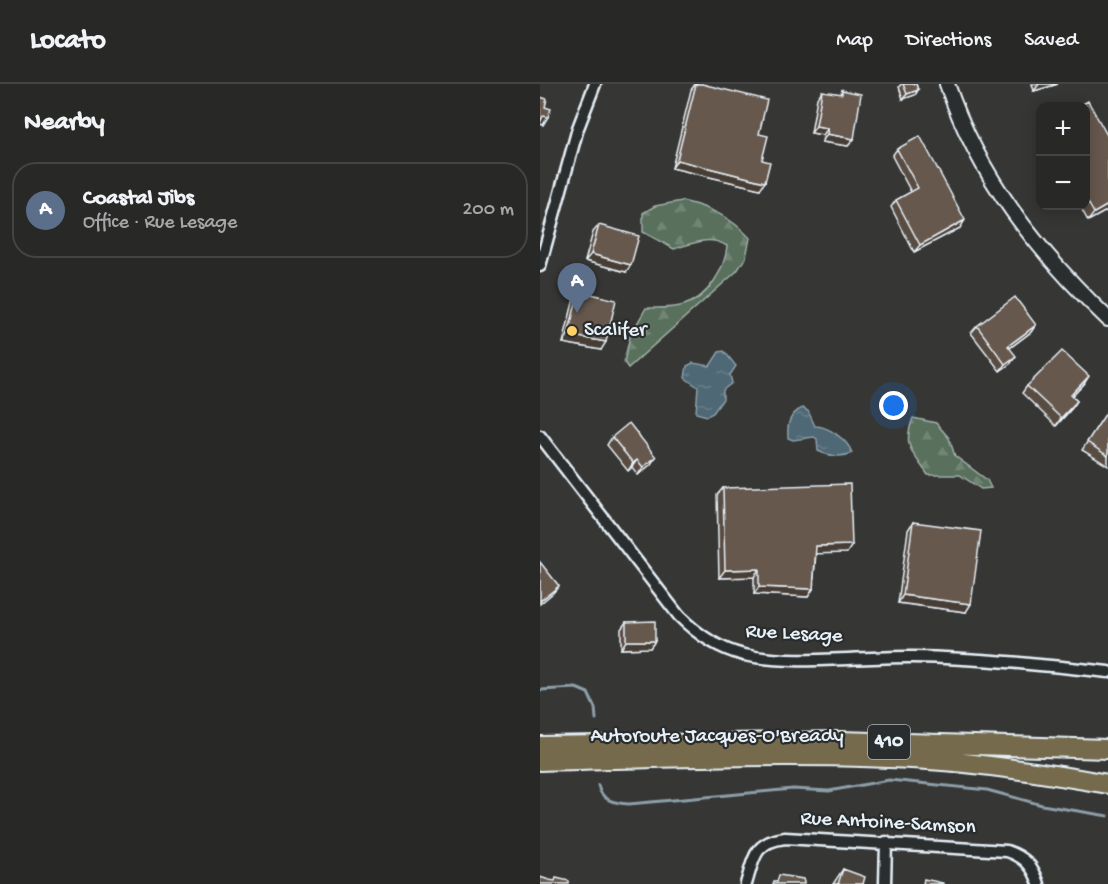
<!DOCTYPE html>
<html lang="en">
<head>
<meta charset="utf-8">
<style>
  :root { --surface:#282827; --page:#343433; --text:#f1f3f6; --muted:#a5a6a7; --line:#444; --accent:#95b2f1 }
  body { margin:0; font-family:"Gochi Hand",sans-serif; background:var(--page); color:var(--text) }
  .controls { position:absolute; right:18px; top:18px; display:grid; overflow:hidden; border-radius:12px; box-shadow:0 3px 15px #0003 }
  .controls button { width:54px; height:54px; display:grid; place-items:center; padding:0; border:0; border-bottom:2px solid var(--line); background:var(--surface); color:var(--text); font:30px sans-serif }
  .you { position:absolute; left:354px; top:322px; width:21px; height:21px; margin:-15px; border:4px solid #fff; border-radius:50%; background:#1a73e8; box-shadow:0 0 0 9px #1a73e833 }
  .badge { display:grid; place-items:center; width:39px; height:39px; border-radius:50%; background:var(--accent); color:#fff; font-size:20px; font-weight:700 }
  .pin { position:absolute; translate:-50% -50px; filter:drop-shadow(0 2px 3px #0008) }
  .pin::after { content:''; position:absolute; top:32px; width:21px; height:18px; background:inherit; clip-path:polygon(0 0,100% 0,50% 100%) }
  .list { margin:0; padding:0; list-style:none }
  h2 { display:flex; justify-content:space-between; align-items:center; height:78px; margin:0; padding:0 24px; font-size:26px }
  h2 small { font-size:20px; font-weight:400; color:var(--muted) }
  .list li { display:grid; grid-template-columns:39px 1fr auto; gap:18px; align-items:center; box-sizing:border-box; height:96px; margin:0 12px 12px; padding:0 12px; border:2px solid var(--line); border-radius:24px }
  .list b { display:block; font-size:22px; white-space:nowrap }
  .list p { margin:0; font-size:20px; white-space:nowrap; color:var(--muted) }
  .list em { font-size:20px; font-style:normal; color:var(--muted) }
  .map { position:relative; flex:none; width:568px; height:800px; overflow:hidden }
  header { display:flex; align-items:center; gap:36px; box-sizing:border-box; height:84px; padding:0 30px; background:var(--surface); border-bottom:2px solid var(--line) }
  header strong { font-size:28px }
  nav { display:flex; gap:33px; margin-inline-start:auto; font-size:21px }
  main { display:flex }
  aside { flex:1; background:var(--surface) }
  .map>svg:first-child { display:block }
</style>
</head>
<body>
<header>
<strong>Locato</strong>
<nav><a>Map</a><a>Directions</a><a>Saved</a></nav>
</header>
<main>
<aside>
<h2>Nearby<small></small></h2>
<ul class="list">
<li><span class="badge" style="background:#5c6f8a">A</span><div><b>Coastal Jibs</b><p>Office · Rue Lesage</p></div><em>200 m</em></li>
</ul>
</aside>
<div class="map">
<svg width="568" height="800" viewBox="0 0 568 800">
  <defs>
    <pattern id="forest-firs" width="22" height="20" patternUnits="userSpaceOnUse" patternTransform="scale(1.5)"><rect width="22" height="20" fill="#59705c"/><path d="M5 1l3.5 6h-7zM16 11l3.5 6h-7z" fill="#718574"/></pattern>
    <pattern id="water-ripples" width="26" height="14" patternUnits="userSpaceOnUse" patternTransform="scale(1.5)"><rect width="26" height="14" fill="#4f6874"/><path d="M2 4q2-2 4 0t4 0M15 11q2-2 4 0t4 0" fill="none" stroke="#687e89"/></pattern>
  </defs>
  <rect width="100%" height="100%" fill="#363634"/>
  <filter id="ink" filterUnits="userSpaceOnUse"><feTurbulence type="fractalNoise" baseFrequency=".0167" numOctaves="2"/><feDisplacementMap in="SourceGraphic" scale="12" xChannelSelector="R" yChannelSelector="G"/><feConvolveMatrix kernelMatrix="1 2 1 2 8 2 1 2 1" color-interpolation-filters="sRGB"/></filter>
  <g filter="url(#ink)">
    <path fill="url(#forest-firs)" stroke="#a0b0aa" stroke-width="1.5" d="M 142,117 C 169,123 191,133 210,154 L 206,173 L 197,187 L 88,284 L 84,278 L 90,252 L 106,224 C 119,224 133,225 144,221 C 168,214 185,185 187,162 C 169,151 154,159 134,165 L 103,148 L 103,129 L 115,122 Z
      M 373,334 L 396,339 L 409,354 L 415,372 L 447,396 L 451,404 L 441,405 L 420,391 L 388,391 C 372,367 362,363 373,334 Z"/>
    <path fill="url(#water-ripples)" stroke="#8c9fa9" stroke-width="1.5" d="M 184,267 L 196,282 L 190,291 L 192,299 L 183,306 L 183,315 L 173,329 L 167,332 L 156,329 L 158,303 L 145,294 L 147,282 L 153,279 L 170,282 L 179,268 Z
      M 262,324 L 268,327 L 275,342 C 288,342 308,356 312,369 C 302,374 288,372 278,367 L 277,355 L 274,353 L 253,356 L 248,354 C 247,340 249,331 262,324 Z"/>
    <g fill="none" stroke-linecap="round" stroke-linejoin="round">
      <path stroke="#8c9fa9" stroke-width="3" d="M 0,606 L 36,604 L 48,609 L 55,624 L 56,635
        M 58,701 C 61,717 75,719 89,720 L 253,705 L 289,707 L 349,696 L 447,706 L 502,721 L 568,732"/>
      <g stroke="#e8f1f8" stroke-width="15">
        <path id="minor" d="M 0,182 L 38,44 L 55,0
          M 0,352 L 139,532 C 157,550 179,565 204,571 C 255,582 321,572 373,573 C 438,574 503,581 568,588
          M 206,800 C 214,774 214,758 245,754 L 467,767 C 485,773 493,782 499,800
          M 345,800 L 346,758"/>
      </g>
      <g stroke="#e8f1f8" stroke-width="18">
        <path id="secondary" d="M 407,0 C 439,94 497,167 568,235"/>
      </g>
      <g stroke="#e8f1f8" stroke-width="22">
        <path id="motorway" d="M 0,662 L 300,657 L 568,665
          M 0,677 C 137,674 277,667 415,678 C 466,683 517,691 568,700"/>
      </g>
      <use href="#minor" stroke="#2a2d2e" stroke-width="10"/>
      <use href="#secondary" stroke="#2a2d2e" stroke-width="14"/>
      <use href="#motorway" stroke="#746b4b" stroke-width="18"/>
    </g>
    <path fill="#584c42" stroke="#e8f1f8" stroke-width="1.5" d="M 155,0 L 162,0 L 219,50 L 220,105 L 132,84 L 151,6 Z
      M 361,0 L 376,0 L 378,6 L 375,11 L 363,15 L 359,3 Z
      M 492,0 L 518,0 L 494,7 Z
      M 302,6 L 314,55 L 308,62 L 282,58 L 283,51 L 271,49 L 277,14 L 282,7 L 300,10 Z
      M 546,22 L 568,53 L 568,126 L 548,137 L 540,122 L 546,122 Z
      M 357,65 L 420,144 L 374,168 L 351,123 L 356,116 L 371,108 L 352,72 Z
      M 59,141 L 86,188 L 45,177 L 53,148 Z
      M 39,207 L 61,266 L 23,259 L 34,214 Z
      M 437,242 L 491,248 L 470,264 L 471,279 L 460,287 L 431,249 Z
      M 544,300 L 532,312 L 537,317 L 532,324 L 516,342 L 482,309 L 487,302 Z
      M 568,326 L 568,382 L 542,366 Z
      M 72,353 L 111,380 L 98,391 L 92,383 L 88,387 L 67,361 Z
      M 183,404 L 307,469 L 276,469 L 273,505 L 268,513 L 214,510 L 214,493 L 179,494 L 177,411 Z
      M 373,438 L 426,528 L 358,519 L 368,446 Z
      M 86,538 L 115,557 L 110,564 L 81,565 L 81,545 Z
      M 303,785 L 323,800 L 293,800 Z"/>
    <path fill="#473e36" stroke="#e8f1f8" stroke-width="1.5" d="M 499,0 L 518,0 L 494,7 Z
      M 378,6 L 375,11 L 363,15 L 367,10 Z
      M 3,32 L 8,33 L 3,41 L 0,40 L 0,36 Z
      M 276,42 L 288,44 L 283,51 L 271,49 Z
      M 287,50 L 314,55 L 308,62 L 282,58 Z
      M 137,76 L 225,98 L 220,105 L 132,84 Z
      M 568,121 L 568,126 L 548,137 L 554,129 Z
      M 425,136 L 420,144 L 374,168 L 380,161 Z
      M 51,170 L 91,181 L 86,188 L 45,177 Z
      M 496,241 L 491,248 L 463,269 L 468,262 Z
      M 28,251 L 66,258 L 61,266 L 23,259 Z
      M 476,272 L 471,279 L 460,287 L 465,280 Z
      M 549,292 L 544,300 L 526,319 L 531,311 Z
      M 537,317 L 532,324 L 516,342 L 521,334 Z
      M 116,373 L 111,380 L 98,391 L 103,383 Z
      M 97,376 L 92,383 L 88,387 L 93,379 Z
      M 312,461 L 307,469 L 271,470 L 276,462 Z
      M 219,485 L 214,493 L 179,494 L 185,486 Z
      M 19,502 L 13,509 L 0,520 L 0,517 Z
      M 219,503 L 273,505 L 268,513 L 214,510 Z
      M 363,511 L 431,520 L 426,528 L 358,519 Z
      M 86,557 L 115,557 L 110,564 L 81,565 Z"/>
    <path fill="#66584d" stroke="#e8f1f8" stroke-width="1.5" d="M 156,0 L 162,0 L 227,16 L 219,50 L 228,52 L 222,76 L 230,78 L 225,98 L 137,76 Z
      M 363,0 L 376,0 L 378,6 L 367,10 Z
      M 302,6 L 321,10 L 314,55 L 287,50 L 288,44 L 276,42 L 282,7 L 302,10 Z
      M 0,13 L 7,15 L 5,23 L 11,25 L 8,33 L 3,32 L 0,39 Z
      M 548,17 L 568,53 L 568,121 L 554,129 L 546,115 L 546,22 L 539,22 Z
      M 380,52 L 425,136 L 380,161 L 356,116 L 378,104 L 357,65 Z
      M 59,141 L 99,152 L 91,181 L 51,170 Z
      M 39,207 L 76,216 L 66,258 L 28,251 Z
      M 475,213 L 496,241 L 468,262 L 476,272 L 465,280 L 437,242 Z
      M 522,267 L 549,292 L 531,311 L 537,317 L 521,334 L 487,302 Z
      M 568,326 L 568,372 L 547,358 Z
      M 89,339 L 116,373 L 103,383 L 97,376 L 93,379 L 72,353 Z
      M 310,400 L 312,461 L 276,462 L 273,505 L 219,503 L 219,485 L 185,486 L 183,404 Z
      M 373,438 L 441,447 L 431,520 L 363,511 Z
      M 0,478 L 19,502 L 0,517 Z
      M 115,537 L 115,557 L 86,557 L 86,538 Z
      M 303,785 L 325,793 L 323,800 L 298,800 Z
      M 239,791 L 263,795 L 264,798 L 264,800 L 233,800 L 234,797 L 237,798 Z
      M 0,793 L 9,796 L 15,797 L 16,794 L 29,797 L 29,800 L 0,800 Z
      M 384,795 L 403,799 L 403,800 L 383,800 Z"/>
  </g>
  <circle fill="#ffd166" stroke="#2a2d2e" stroke-width="2" cx="32" cy="247" r="6"/>
  <g text-anchor="middle" dominant-baseline="central" stroke-width="4.5" stroke-linejoin="round" paint-order="stroke">
    <rect fill="#2a2d2e" stroke="#afb6bb" stroke-width="1.5" x="328" y="641" width="42" height="34" rx="4.5"/>
    <g font-size="20" font-weight="bold" fill="#e8f1f8">
      <text x="349" y="658">410</text>
    </g>
    <g font-size="21" fill="#e8f1f8" stroke="#2a2d2e" text-anchor="start">
      <text x="44" y="247">Scalifer</text>
    </g>
    <g font-size="21" fill="#e8f1f8" stroke="#2a2d2e">
      <text transform="translate(254 551) rotate(3)">Rue Lesage</text>
      <text x="177" y="653">Autoroute Jacques-O'Bready</text>
      <text transform="translate(348 740) rotate(3)">Rue Antoine-Samson</text>
    </g>
  </g>
</svg>
<div class="controls">
<button>+</button>
<button>−</button>
</div>
<div class="you"></div>
<div class="pin badge" style="left:37px;top:229px;background:#5c6f8a">A</div>
</div>
</main>
</body>
</html>
